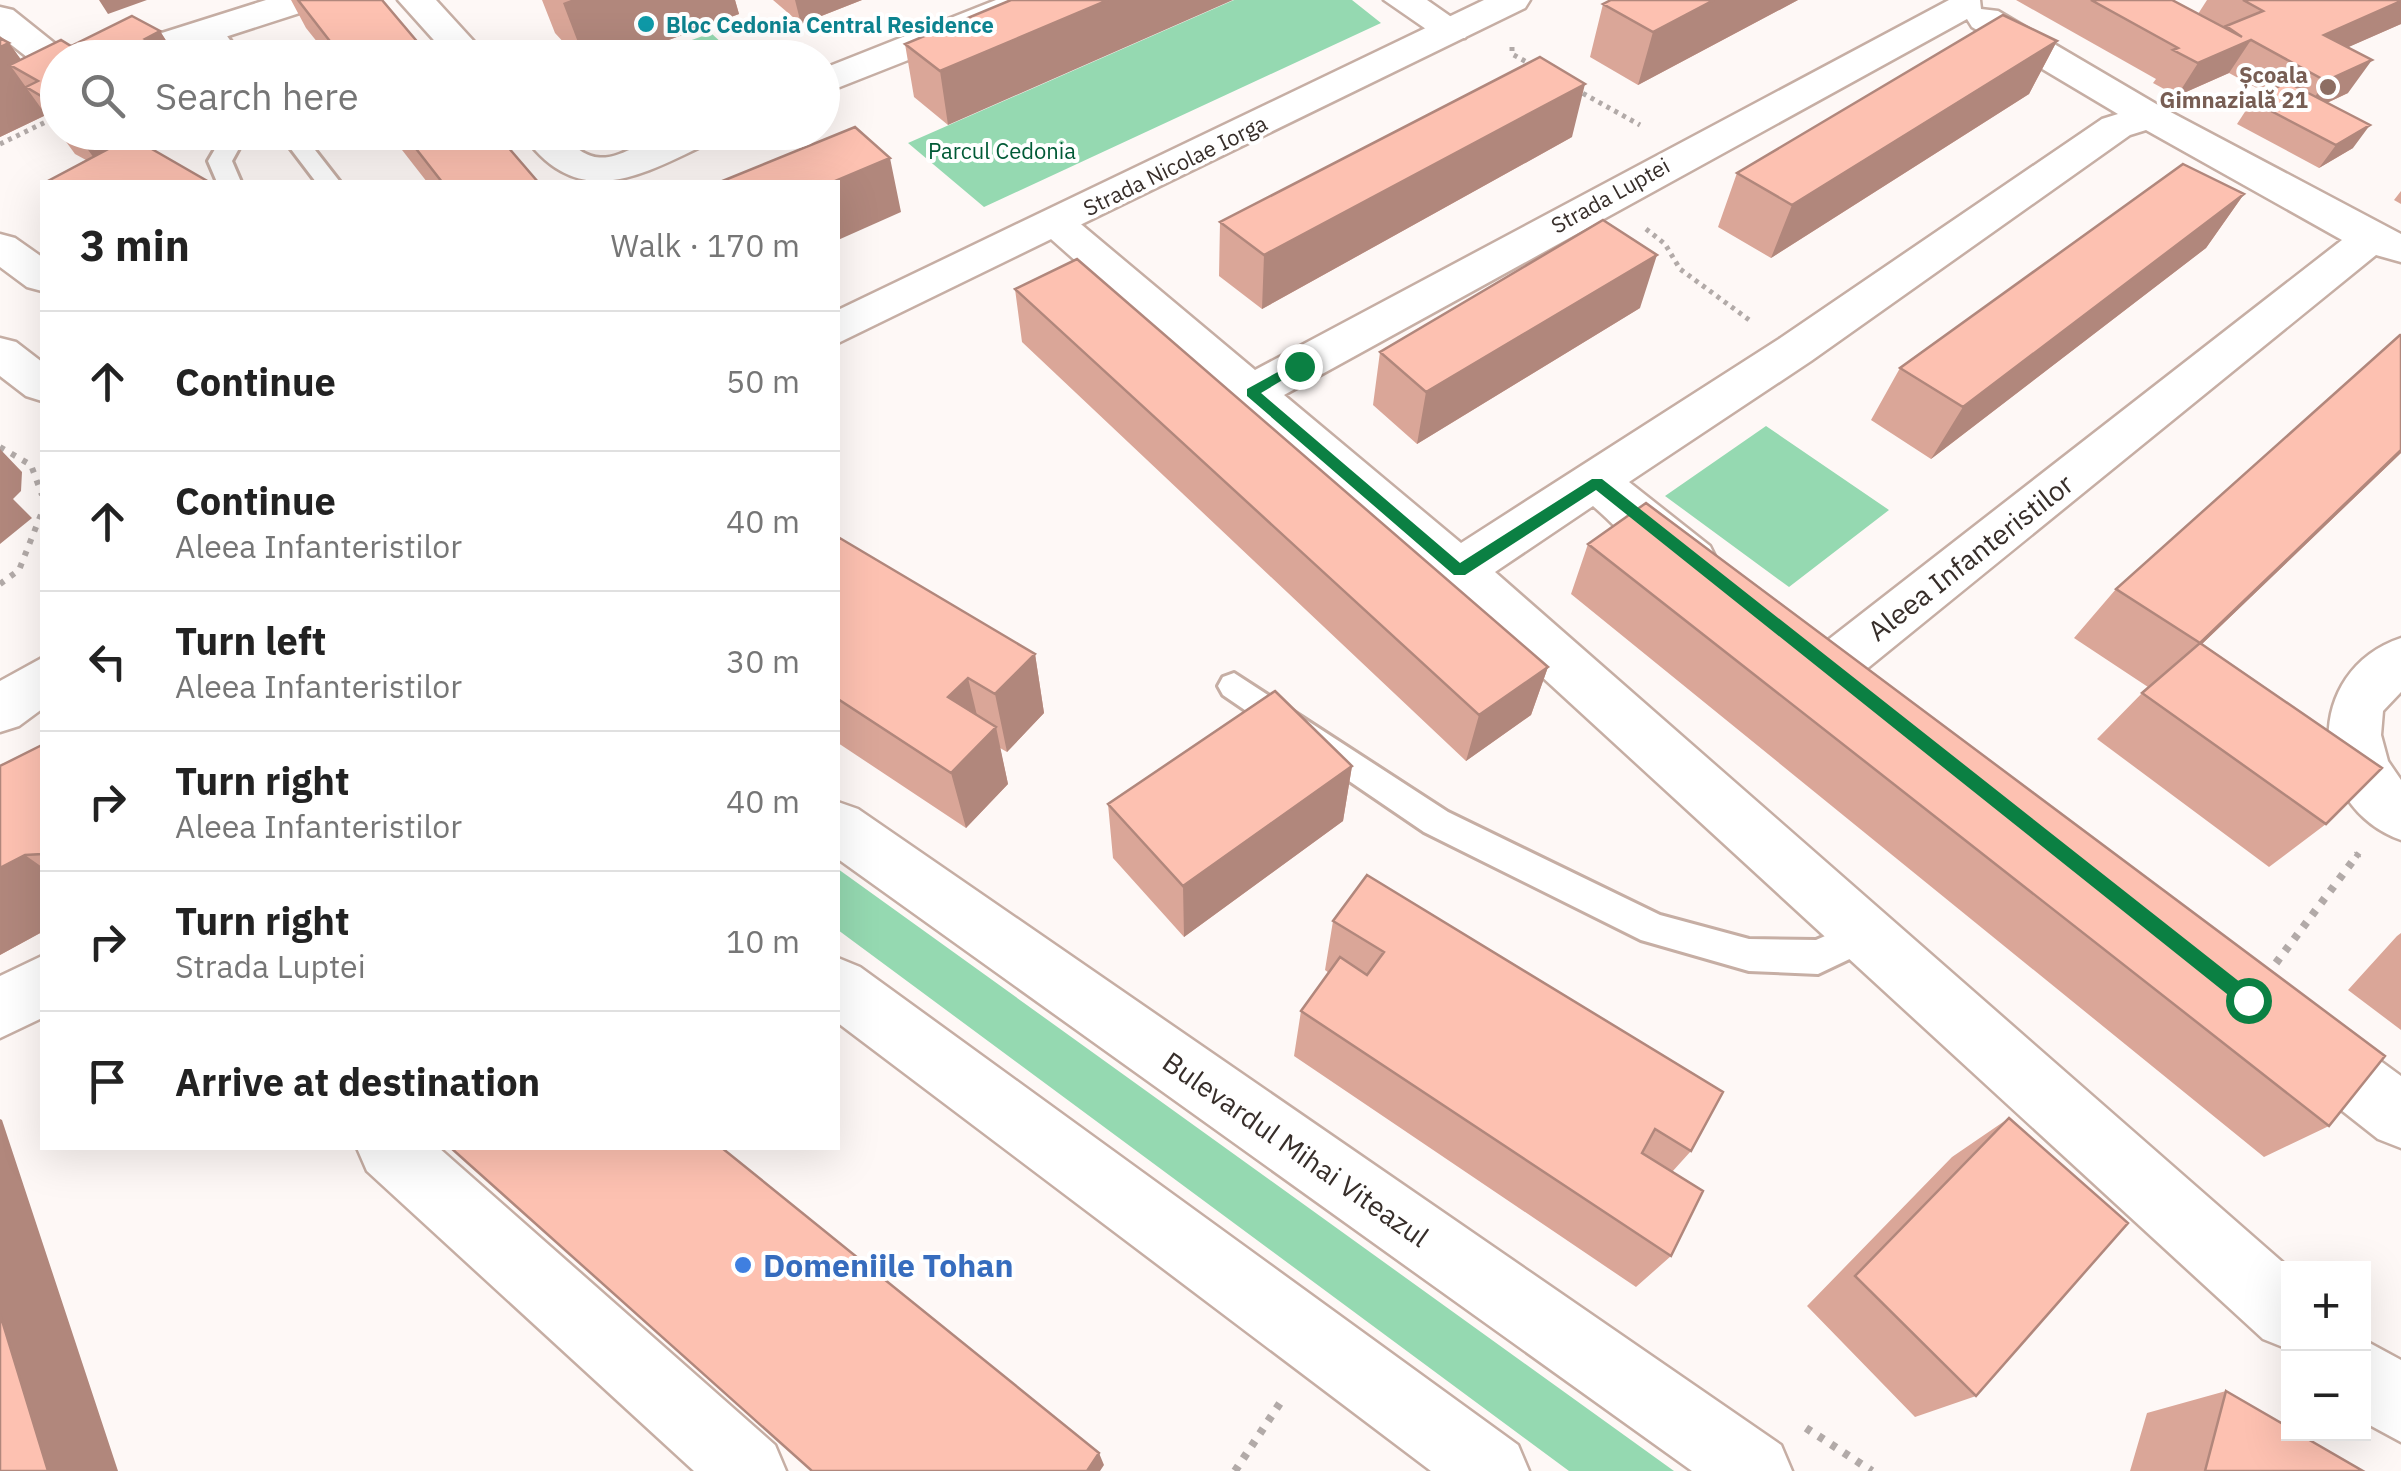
<!DOCTYPE html>
<html lang="en">
<head>
<meta charset="utf-8">
<style>
  :root { --surface:#fff; --page:#f2f2f2; --text:#222; --muted:#767676; --line:#e0e0e0 }
  body { margin:0; font-family:"IBM Plex Sans",sans-serif; background:var(--page); color:var(--text) }
  .controls { position:absolute; right:30px; bottom:30px; display:grid; overflow:hidden; border-radius:0px; box-shadow:0 10px 40px #0002 }
  .controls button { width:90px; height:90px; display:grid; place-items:center; padding:0; border:0; border-bottom:2px solid var(--line); background:var(--surface); color:var(--text); font:50px sans-serif }
  .stop { position:absolute; width:30px; height:30px; margin:-22px; border:8px solid #0b8043; border-radius:50%; background:#fff }
  .stop.end { background:#0b8043; border-color:#fff; box-shadow:0 2px 10px #0008 }
  .list { margin:0; padding:0; list-style:none }
  h2 { display:flex; justify-content:space-between; align-items:center; height:130px; margin:0; padding:0 40px; font-size:42px }
  h2 small { font-size:32px; font-weight:400; color:var(--muted) }
  .list li { display:grid; grid-template-columns:65px 1fr auto; gap:30px; align-items:center; box-sizing:border-box; height:140px; padding:0 40px; border-top:2px solid var(--line) }
  .list b { display:block; font-size:38px; white-space:nowrap }
  .list p { margin:0; font-size:32px; white-space:nowrap; color:var(--muted) }
  .list em { font-size:32px; font-style:normal; color:var(--muted) }
  .icon { flex:none; width:55px; height:55px; fill:none; stroke:currentColor; stroke-width:2; stroke-linecap:round; stroke-linejoin:round }
  .map { position:relative; flex:none; width:2401px; height:1471px; overflow:hidden }
  .search { position:absolute; background:var(--surface); box-shadow:0 10px 40px #0002; left:40px; top:40px; width:800px; height:110px; display:flex; align-items:center; gap:25px; box-sizing:border-box; padding:0 35px; border-radius:55px; color:var(--muted); font-size:38px }
  .panel { position:absolute; background:var(--surface); box-shadow:0 10px 40px #0002; left:40px; top:180px; width:800px; height:970px; border-radius:0px }
  .map>svg:first-child { display:block }
</style>
</head>
<body>
<div class="map">
<svg width="2401" height="1471" viewBox="0 0 2401 1471">
  <rect width="100%" height="100%" fill="#fef8f6"/>
  <path fill="#95d9b1" d="M 1234,0 L 1352,0 L 1381,23 L 984,207 L 908,143 Z
    M 711,33 L 737,57 L 645,57 Z
    M 1766,426 L 1889,510 L 1789,587 L 1665,496 Z
    M 838,869 L 1674,1471 L 1569,1471 L 838,930 Z"/>
  <g fill="none" stroke-linecap="round" stroke-linejoin="round">
    <g stroke="#c6aea4" stroke-width="6">
      <path id="service" d="M 211,24 L 219,25 L 243,58 L 220,58 L 200,30 Z
        M 225,132 L 248,132 L 232,161 L 241,182 L 217,182 L 208,161 Z
        M 278,132 L 301,132 L 340,182 L 316,182 Z
        M 1234,673 L 1448,812 L 1660,915 L 1749,939 L 1816,940 L 1864,919 L 1877,924 L 1882,935 L 1877,946 L 1818,974 L 1749,971 L 1641,940 L 1424,832 L 1223,695 L 1218,686 L 1223,677 Z"/>
    </g>
    <g stroke="#c6aea4" stroke-width="5">
      <path id="minor" d="M 266,0 L 320,0 L 315,8 L 160,58 L 103,58 L 108,50 Z
        M 398,0 L 436,0 L 489,58 L 450,58 Z
        M 996,0 L 1045,0 L 1040,8 L 822,94 L 822,69 Z
        M 1384,0 L 1427,0 L 1470,30 L 1465,38 L 1439,38 Z
        M 1949,0 L 1980,0 L 1981,9 L 1998,11 L 2163,108 L 2401,234 L 2401,262 L 2376,255 L 1848,684 L 1829,690 L 1810,684 L 1802,669 L 1810,654 L 2342,240 L 2146,130 L 2130,135 L 1811,361 L 1629,482 L 1710,546 L 1717,560 L 1710,574 C 1667,587 1624,532 1593,506 L 1495,572 L 2289,1268 L 2288,1349 L 2263,1339 L 1441,584 L 1034,224 L 1040,215 L 1055,211 L 1070,215 L 1255,370 ZM 1967,19 L 1972,27 L 2118,114 L 2102,119 L 1779,339 L 1461,543 L 1284,395 Z
        M 0,7 L 13,10 L 73,58 L 58,58 L 58,74 L 45,71 L 0,36 Z
        M 521,132 L 561,132 C 599,179 621,150 665,134 C 681,129 703,132 720,132 L 715,140 C 641,175 578,215 521,132 Z
        M 2401,638 L 2401,692 L 2383,711 L 2381,735 L 2388,761 L 2401,780 L 2401,840 C 2307,806 2302,671 2401,638 Z
        M 42,956 L 42,1018 L 0,1038 L 0,976 Z
        M 2301,1010 L 2323,1019 L 2401,1076 L 2401,1148 L 2378,1139 L 2279,1061 L 2269,1040 L 2279,1019 Z
        M 357,1148 L 439,1148 L 775,1445 L 786,1471 L 694,1471 L 367,1171 Z
        M 2364,1340 L 2401,1360 L 2401,1442 L 2364,1422 Z"/>
    </g>
    <g stroke="#c6aea4" stroke-width="5">
      <path id="tertiary" d="M 42,658 L 42,709 L 19,726 L 0,732 L 0,681 Z"/>
    </g>
    <g stroke="#c6aea4" stroke-width="5">
      <path id="secondary" d="M 1484,0 L 1530,0 L 1525,8 L 838,343 L 838,310 Z"/>
    </g>
    <g stroke="#c6aea4" stroke-width="5">
      <path id="primary" d="M 0,234 L 15,238 L 42,257 L 42,291 L 27,287 L 0,267 Z
        M 0,338 L 16,342 L 42,362 L 42,401 L 26,396 L 0,376 Z
        M 838,802 L 858,809 L 1781,1445 L 1792,1471 L 1692,1471 L 838,859 Z
        M 838,958 L 860,967 L 1518,1445 L 1529,1471 L 1431,1471 L 838,1023 Z"/>
    </g>
    <path stroke="#b2aaa8" stroke-width="5" stroke-dasharray="4 5" stroke-linecap="butt" d="M 1512,47 L 1512,54 L 1534,66
      M 1575,89 L 1640,125
      M 0,144 L 58,116
      M 1646,229 L 1665,244 L 1680,269 L 1752,322"/>
    <path stroke="#b2aaa8" stroke-width="6" stroke-dasharray="5 8" stroke-linecap="butt" d="M 0,447 L 31,465 L 42,495
      M 0,584 L 19,570 L 42,512
      M 2356,857 L 2362,849"/>
    <path stroke="#b2aaa8" stroke-width="8" stroke-dasharray="6 9" stroke-linecap="butt" d="M 2267,975 L 2358,854
      M 1806,1428 L 1872,1471
      M 1235,1471 L 1284,1397"/>
    <use href="#service" fill="#fff" fill-rule="evenodd"/>
    <use href="#minor" fill="#fff" fill-rule="evenodd"/>
    <use href="#tertiary" fill="#fff" fill-rule="evenodd"/>
    <use href="#secondary" fill="#fff" fill-rule="evenodd"/>
    <use href="#primary" fill="#fff" fill-rule="evenodd"/>
  </g>
  <path fill="#daa698" d="M 291,0 L 382,0 L 431,58 L 330,58 L 306,28 Z
    M 542,0 L 735,0 L 739,14 L 620,58 L 578,58 L 555,33 Z
    M 773,0 L 862,0 L 801,24 Z
    M 1011,0 L 948,125 L 914,97 L 905,44 Z
    M 1798,0 L 1638,85 L 1590,57 L 1603,4 Z
    M 2016,0 L 2172,0 L 2198,14 L 2207,0 L 2401,0 L 2401,24 L 2348,47 L 2348,93 L 2327,103 L 2353,148 L 2319,168 L 2237,124 L 2252,101 L 2266,93 L 2229,73 L 2177,96 L 2153,83 L 2156,79 Z
    M 160,31 L 177,58 L 58,58 L 58,130 L 46,115 L 0,137 L 0,38 L 9,43 L 21,60 L 71,46 Z
    M 2057,41 L 2029,94 L 1771,258 L 1718,227 L 1737,173 Z
    M 59,132 L 195,132 L 179,141 L 167,135 L 146,146 L 209,182 L 49,182 L 48,181 L 86,160 L 75,154 Z
    M 388,132 L 495,132 L 538,182 L 427,182 Z
    M 1572,137 L 1262,309 L 1219,276 L 1220,222 Z
    M 2401,191 L 2401,204 L 2394,200 Z
    M 2244,194 L 2206,248 L 1931,459 L 1871,420 L 1900,368 Z
    M 1015,289 L 1548,667 L 1531,715 L 1466,761 L 1022,342 Z
    M 1640,308 L 1417,444 L 1373,405 L 1380,352 Z
    M 2401,335 L 2401,453 L 2202,644 L 2326,824 L 2269,867 L 2097,739 L 2148,687 L 2074,638 L 2116,589 Z
    M 838,537 L 1035,654 L 1044,713 L 1007,752 L 1000,748 L 1008,784 L 966,828 L 838,743 Z
    M 1588,544 L 2329,1126 L 2264,1157 L 1571,594 Z
    M 42,745 L 42,932 L 0,955 Z
    M 1352,766 L 1343,821 L 1184,937 L 1113,858 L 1108,804 Z
    M 1367,875 L 1691,1151 L 1672,1172 L 1671,1256 L 1636,1287 L 1294,1056 L 1301,1011 L 1329,973 L 1325,970 L 1333,921 Z
    M 2401,933 L 2401,1030 L 2348,990 L 2397,936 Z
    M 2009,1118 L 1976,1396 L 1915,1417 L 1807,1306 L 1952,1157 Z
    M 2226,1391 L 2363,1471 L 2130,1471 L 2147,1413 Z"/>
  <path fill="#b1877c" d="M 99,0 L 147,0 L 108,14 Z
    M 571,0 L 735,0 L 739,14 L 620,58 L 584,58 L 563,3 Z
    M 795,0 L 862,0 L 801,24 Z
    M 1108,0 L 1233,0 L 948,125 L 940,71 Z
    M 1714,0 L 1798,0 L 1638,85 L 1653,32 Z
    M 2401,1 L 2401,24 L 2301,68 L 2324,35 Z
    M 160,31 L 177,58 L 157,58 L 145,39 Z
    M 2251,40 L 2229,73 L 2177,96 L 2198,63 Z
    M 2057,41 L 2029,94 L 1771,258 L 1792,205 Z
    M 9,43 L 35,79 L 10,65 L 46,115 L 0,137 L 0,47 Z
    M 2372,60 L 2348,93 L 2303,114 L 2326,81 Z
    M 1585,84 L 1572,137 L 1262,309 L 1264,255 Z
    M 2370,125 L 2353,148 L 2319,168 L 2336,145 Z
    M 75,132 L 166,132 L 167,135 L 102,169 Z
    M 173,132 L 195,132 L 179,141 Z
    M 890,158 L 901,212 L 838,240 L 838,182 L 833,182 Z
    M 2244,194 L 2206,248 L 1931,459 L 1963,407 Z
    M 1657,255 L 1640,308 L 1417,444 L 1426,392 Z
    M 0,449 L 22,472 L 21,491 L 13,499 L 32,518 L 0,544 Z
    M 2401,450 L 2401,453 L 2153,691 L 2200,643 Z
    M 1035,654 L 1044,713 L 1007,752 L 995,694 Z
    M 1548,667 L 1531,715 L 1466,761 L 1479,715 Z
    M 968,678 L 982,736 L 948,697 Z
    M 996,727 L 1008,784 L 966,828 L 951,773 Z
    M 1352,766 L 1343,821 L 1184,937 L 1183,886 Z
    M 25,855 L 42,867 L 42,932 L 0,955 L 0,868 Z
    M 0,1119 L 2,1120 L 118,1471 L 48,1471 L 0,1314 Z
    M 1099,1453 L 1104,1465 L 1100,1471 L 1087,1471 Z"/>
  <path fill="#fdc1b1" stroke="#b1877c" stroke-width="2.5" d="M 298,0 L 382,0 L 431,58 L 343,58 Z
    M 1011,0 L 1108,0 L 940,71 L 905,44 Z
    M 1611,0 L 1714,0 L 1653,32 L 1603,4 Z
    M 2091,0 L 2172,0 L 2242,37 L 2226,26 L 2263,11 L 2243,0 L 2401,0 L 2401,1 L 2324,35 L 2372,60 L 2326,81 L 2251,40 L 2198,63 L 2173,50 L 2178,48 Z
    M 2003,15 L 2057,41 L 1792,205 L 1737,173 Z
    M 132,16 L 160,31 L 145,39 L 174,54 L 168,58 L 58,58 L 58,100 L 53,103 L 26,87 L 38,81 L 10,65 L 61,40 L 71,46 Z
    M 0,38 L 9,43 L 0,47 Z
    M 1540,57 L 1585,84 L 1264,255 L 1220,222 Z
    M 2287,82 L 2370,125 L 2336,145 L 2252,101 Z
    M 855,127 L 890,158 L 833,182 L 720,182 Z
    M 403,132 L 495,132 L 538,182 L 442,182 Z
    M 131,137 L 209,182 L 51,182 L 48,181 Z
    M 2183,164 L 2244,194 L 1963,407 L 1900,368 Z
    M 1603,220 L 1657,255 L 1426,392 L 1380,352 Z
    M 1077,259 L 1548,667 L 1479,715 L 1015,289 Z
    M 2400,335 L 2401,335 L 2401,450 L 2200,643 L 2116,589 Z
    M 1646,503 L 2385,1056 L 2329,1126 L 1588,544 Z
    M 838,537 L 1035,654 L 995,694 L 968,678 L 948,697 L 996,727 L 951,773 L 838,699 Z
    M 2200,643 L 2382,768 L 2326,824 L 2142,693 Z
    M 1275,691 L 1352,766 L 1183,886 L 1108,804 Z
    M 42,745 L 42,854 L 25,855 L 0,868 L 0,766 Z
    M 1367,875 L 1723,1092 L 1691,1151 L 1655,1129 L 1642,1153 L 1703,1191 L 1671,1256 L 1301,1011 L 1340,957 L 1367,975 L 1384,952 L 1333,921 Z
    M 2009,1118 L 2128,1223 L 1976,1396 L 1855,1276 Z
    M 451,1148 L 722,1148 L 1099,1453 L 1087,1471 L 812,1471 Z
    M 0,1314 L 48,1471 L 0,1471 Z
    M 2226,1391 L 2288,1427 L 2288,1434 L 2299,1434 L 2363,1471 L 2205,1471 Z"/>
  <path fill="#0b8043" d="M 1294,363 L 1306,366 L 1261,393 L 1460,563 L 1592,479 L 1602,479 L 2255,994 L 2255,1006 L 2242,1006 L 1596,490 L 1465,575 L 1454,575 L 1247,396 L 1247,389 Z"/>
  <circle fill="#0f9aa8" stroke="#fff" stroke-width="4" cx="646" cy="24" r="10"/>
  <circle fill="#8d6e63" stroke="#fff" stroke-width="4" cx="2328" cy="87" r="10"/>
  <circle fill="#3f7fe0" stroke="#fff" stroke-width="4" cx="743" cy="1265" r="10"/>
  <g text-anchor="middle" dominant-baseline="central" stroke-width="8" stroke-linejoin="round" paint-order="stroke">
    <g font-size="22" font-weight="bold" fill="#0d838f" stroke="#fff" text-anchor="start">
      <text x="666" y="24">Bloc Cedonia Central Residence</text>
    </g>
    <g font-size="22" font-weight="bold" fill="#785e54" stroke="#fff" text-anchor="end">
      <text x="2308" y="74">Școala<tspan x="2308" dy="25">Gimnazială 21</tspan></text>
    </g>
    <g font-size="22" fill="#005a36" stroke="#fff">
      <text x="1002" y="150">Parcul Cedonia</text>
    </g>
    <g font-size="22" fill="#372e2a" stroke="#fff">
      <text transform="translate(1175 165) rotate(-26)">Strada Nicolae Iorga</text>
      <text transform="translate(1610 195) rotate(-29)">Strada Luptei</text>
    </g>
    <g font-size="28" fill="#372e2a" stroke="#fff">
      <text transform="translate(1970 557) rotate(-38)">Aleea Infanteristilor</text>
      <text transform="translate(1296 1149) rotate(35)">Bulevardul Mihai Viteazul</text>
    </g>
    <g font-size="32" font-weight="bold" fill="#366cbe" stroke="#fff" text-anchor="start">
      <text x="763" y="1265">Domeniile Tohan</text>
    </g>
  </g>
</svg>
<div class="controls">
<button>+</button>
<button>−</button>
</div>
<div class="stop" style="left:2248px;top:1000px"></div>
<div class="stop end" style="left:1299px;top:366px"></div>
<div class="search"><svg class="icon" aria-label="search" viewBox="0 0 24 24"><circle cx="10" cy="10" r="6"/><path d="M15 15l6 6"/></svg>Search here</div>
<section class="panel">
<h2>3 min<small>Walk · 170 m</small></h2>
<ul class="list">
<li><svg class="icon" aria-label="ahead" viewBox="0 0 24 24"><path d="M12 20V5M6 11l6-6 6 6"/></svg><div><b>Continue</b></div><em>50 m</em></li>
<li><svg class="icon" aria-label="ahead" viewBox="0 0 24 24"><path d="M12 20V5M6 11l6-6 6 6"/></svg><div><b>Continue</b><p>Aleea Infanteristilor</p></div><em>40 m</em></li>
<li><svg class="icon" aria-label="left" viewBox="0 0 24 24"><path d="M17 20v-9H6M10 6l-5 5 5 5"/></svg><div><b>Turn left</b><p>Aleea Infanteristilor</p></div><em>30 m</em></li>
<li><svg class="icon" aria-label="right" viewBox="0 0 24 24"><path d="M7 20v-9h11M14 6l5 5-5 5"/></svg><div><b>Turn right</b><p>Aleea Infanteristilor</p></div><em>40 m</em></li>
<li><svg class="icon" aria-label="right" viewBox="0 0 24 24"><path d="M7 20v-9h11M14 6l5 5-5 5"/></svg><div><b>Turn right</b><p>Strada Luptei</p></div><em>10 m</em></li>
<li><svg class="icon" aria-label="arrive" viewBox="0 0 24 24"><path d="M6 21V4h12l-3 4 3 4H6"/></svg><div><b>Arrive at destination</b></div></li>
</ul>
</section>
</div>
</body>
</html>
